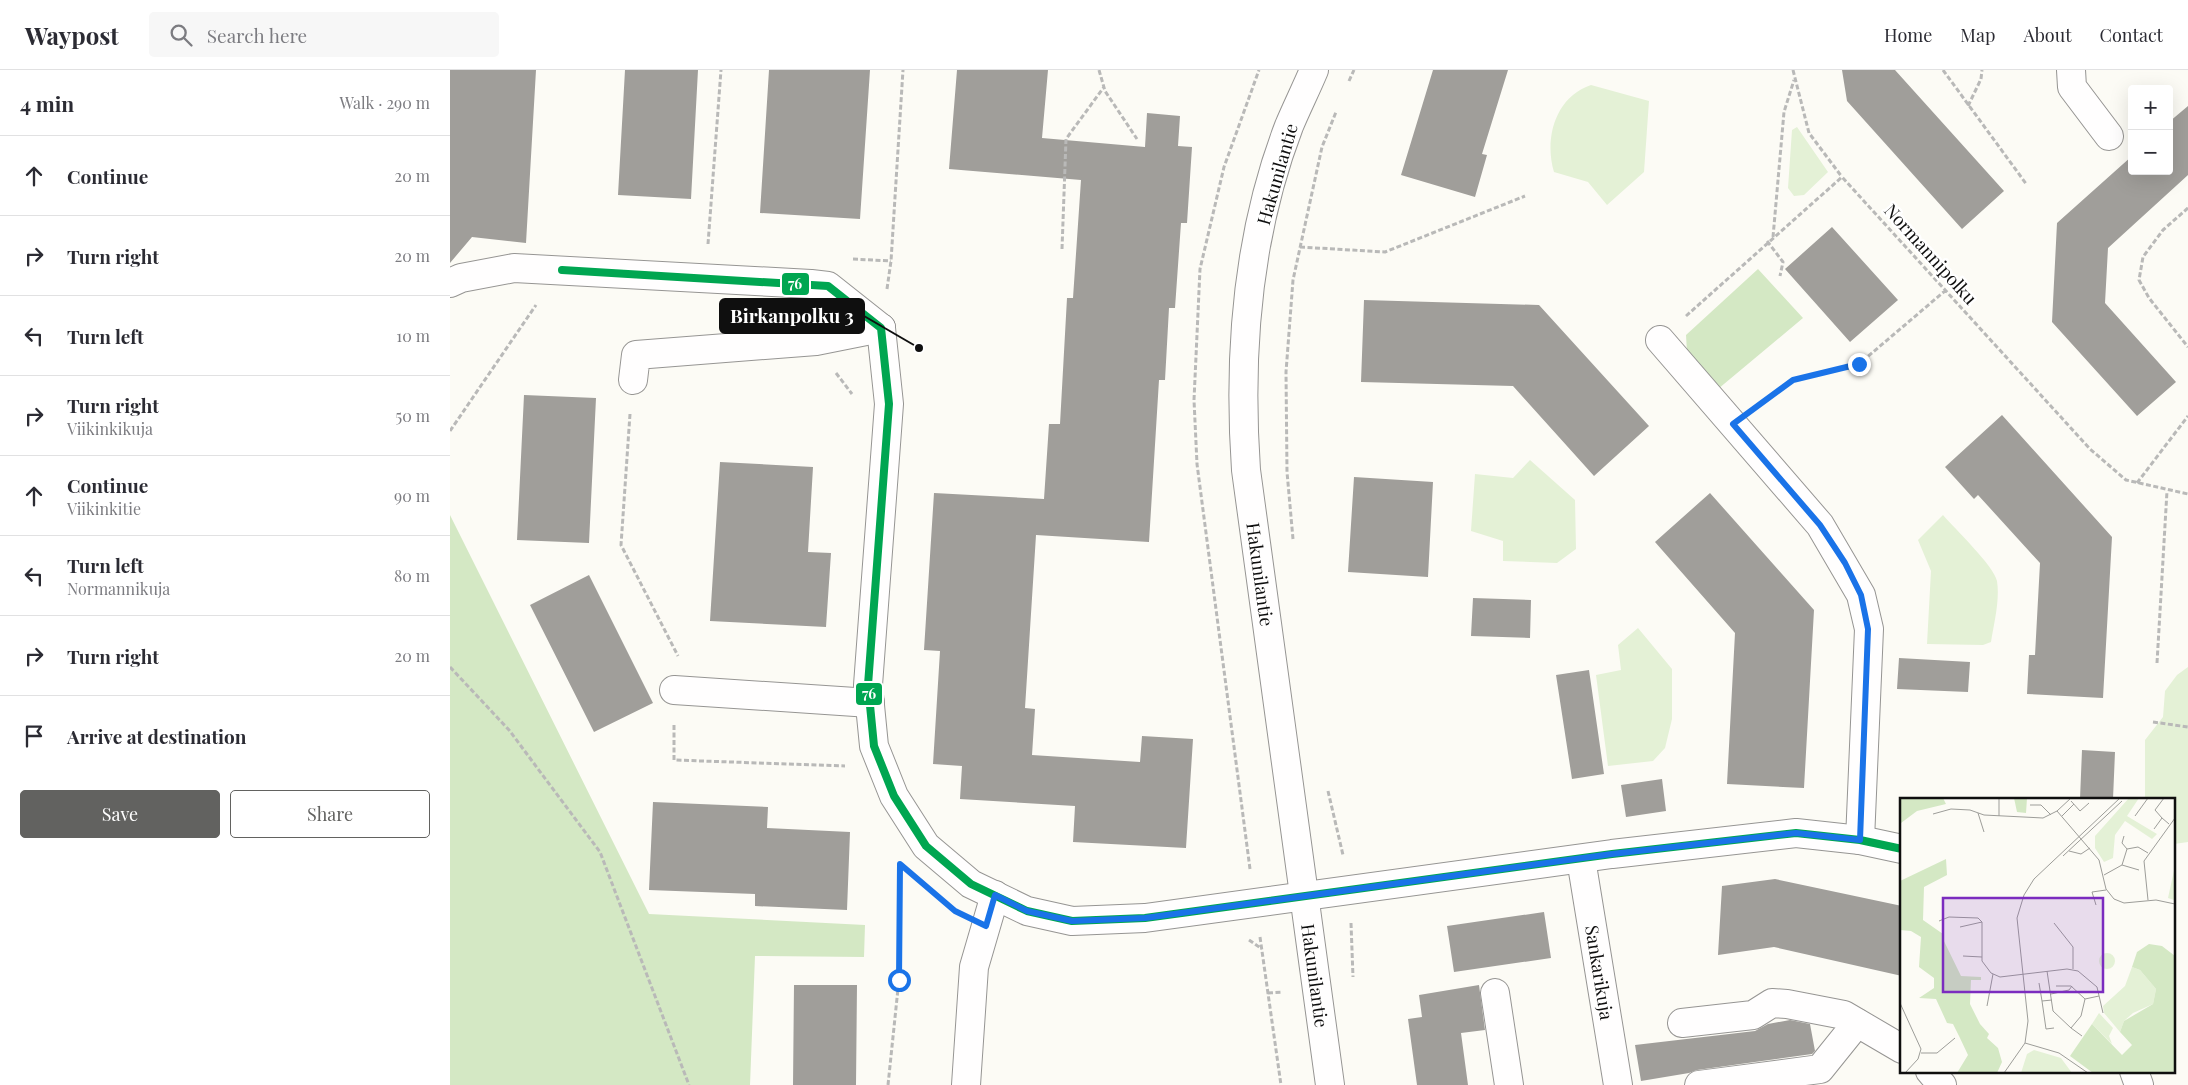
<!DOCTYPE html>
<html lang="en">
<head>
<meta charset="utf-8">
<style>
  :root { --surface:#fff; --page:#f7f7f7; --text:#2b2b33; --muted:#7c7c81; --line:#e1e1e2; --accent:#626260 }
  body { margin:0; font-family:"Playfair Display",serif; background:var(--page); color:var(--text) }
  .controls { position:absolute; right:15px; top:15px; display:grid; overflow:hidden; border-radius:5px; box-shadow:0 5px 20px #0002 }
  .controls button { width:45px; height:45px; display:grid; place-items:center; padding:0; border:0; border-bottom:1px solid var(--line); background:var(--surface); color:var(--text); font:25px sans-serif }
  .stop { position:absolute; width:15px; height:15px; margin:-11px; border:4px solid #1a73e8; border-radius:50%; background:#fff }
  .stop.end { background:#1a73e8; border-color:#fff; box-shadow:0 1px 5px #0008 }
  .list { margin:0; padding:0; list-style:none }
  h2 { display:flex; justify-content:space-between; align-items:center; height:65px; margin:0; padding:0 20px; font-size:21px }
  h2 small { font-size:16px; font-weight:400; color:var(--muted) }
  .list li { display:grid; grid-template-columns:32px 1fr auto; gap:15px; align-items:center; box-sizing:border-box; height:80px; padding:0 20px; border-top:1px solid var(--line) }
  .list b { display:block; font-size:19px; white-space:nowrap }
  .list p { margin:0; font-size:16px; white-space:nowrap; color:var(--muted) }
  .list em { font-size:16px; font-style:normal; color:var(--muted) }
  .actions { display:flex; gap:10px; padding:15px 20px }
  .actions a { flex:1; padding:11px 0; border:1px solid var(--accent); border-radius:5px; text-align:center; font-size:18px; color:var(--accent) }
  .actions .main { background:var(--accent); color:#fff }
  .icon { flex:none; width:28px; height:28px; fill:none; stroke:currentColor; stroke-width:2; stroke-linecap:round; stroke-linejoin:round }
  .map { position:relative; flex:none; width:1738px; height:1015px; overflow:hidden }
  header { display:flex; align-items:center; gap:30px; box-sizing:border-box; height:70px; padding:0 25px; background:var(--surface); border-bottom:1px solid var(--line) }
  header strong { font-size:24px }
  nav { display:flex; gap:28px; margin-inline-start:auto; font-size:18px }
  .search { width:350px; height:45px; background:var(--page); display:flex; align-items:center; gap:12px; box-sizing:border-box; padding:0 18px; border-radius:5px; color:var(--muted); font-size:19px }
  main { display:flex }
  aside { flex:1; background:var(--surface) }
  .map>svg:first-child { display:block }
</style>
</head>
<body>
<header>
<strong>Waypost</strong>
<div class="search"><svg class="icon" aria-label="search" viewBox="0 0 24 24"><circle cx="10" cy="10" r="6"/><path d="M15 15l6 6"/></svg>Search here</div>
<nav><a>Home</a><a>Map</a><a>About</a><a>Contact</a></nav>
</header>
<main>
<aside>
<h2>4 min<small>Walk · 290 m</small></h2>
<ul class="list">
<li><svg class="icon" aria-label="ahead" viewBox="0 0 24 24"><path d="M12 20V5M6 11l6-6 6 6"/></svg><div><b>Continue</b></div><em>20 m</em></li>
<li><svg class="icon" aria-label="right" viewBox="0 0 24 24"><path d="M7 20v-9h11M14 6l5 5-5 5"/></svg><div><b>Turn right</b></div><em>20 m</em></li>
<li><svg class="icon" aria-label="left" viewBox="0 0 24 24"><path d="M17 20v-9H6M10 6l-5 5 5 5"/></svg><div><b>Turn left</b></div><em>10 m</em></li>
<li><svg class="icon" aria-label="right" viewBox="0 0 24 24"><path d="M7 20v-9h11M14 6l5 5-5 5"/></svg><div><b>Turn right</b><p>Viikinkikuja</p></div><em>50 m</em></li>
<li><svg class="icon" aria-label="ahead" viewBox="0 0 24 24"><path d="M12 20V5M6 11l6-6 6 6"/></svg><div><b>Continue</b><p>Viikinkitie</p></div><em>90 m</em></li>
<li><svg class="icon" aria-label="left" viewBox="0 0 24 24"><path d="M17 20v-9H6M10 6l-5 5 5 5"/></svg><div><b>Turn left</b><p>Normannikuja</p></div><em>80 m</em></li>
<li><svg class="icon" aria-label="right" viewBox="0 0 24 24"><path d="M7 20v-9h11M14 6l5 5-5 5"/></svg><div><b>Turn right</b></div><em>20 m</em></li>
<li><svg class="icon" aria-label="arrive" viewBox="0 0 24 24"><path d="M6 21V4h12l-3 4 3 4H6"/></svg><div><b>Arrive at destination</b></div></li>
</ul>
<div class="actions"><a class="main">Save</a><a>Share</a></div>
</aside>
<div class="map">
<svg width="1738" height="1015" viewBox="0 0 1738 1015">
  <rect width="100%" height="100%" fill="#fcfbf5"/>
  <path fill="#e4f1d6" d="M 1141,15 L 1199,31 L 1194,102 L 1157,135 L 1138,112 L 1104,102 C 1094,69 1105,27 1141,15 Z
    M 1347,57 L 1378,102 L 1354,125 L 1344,126 L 1338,118 L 1342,60 Z
    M 1080,390 L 1125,430 L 1126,479 L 1107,493 L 1053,491 L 1053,471 L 1021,461 L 1025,404 L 1063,408 Z
    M 1493,445 C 1505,459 1544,496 1547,511 C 1550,530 1544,553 1541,572 L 1533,575 L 1477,574 L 1481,501 L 1468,470 Z
    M 1188,558 L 1222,599 L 1222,649 L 1215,678 L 1203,691 L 1158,696 L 1146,605 L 1171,600 L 1168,575 Z
    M 1738,597 L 1738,772 L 1724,774 L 1724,729 L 1695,729 L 1695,670 L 1713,647 L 1715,621 L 1727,605 Z"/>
  <path fill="#d4e8c4" d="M 1308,199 L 1353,248 L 1268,319 L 1237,282 L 1236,265 Z
    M 0,445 L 199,844 L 415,855 L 414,887 L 305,886 L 300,1015 L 0,1015 Z"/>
  <path fill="#a09e9a" d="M 0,0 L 86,0 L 76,173 L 22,167 L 0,193 Z
    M 175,0 L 248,0 L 241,129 L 168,125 Z
    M 319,0 L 420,0 L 410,149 L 310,143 Z
    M 507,0 L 598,0 L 592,68 L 695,77 L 697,43 L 730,46 L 728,76 L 742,77 L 737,153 L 731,153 L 725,238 L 719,238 L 715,310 L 709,310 L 699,472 L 586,465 L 575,638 L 585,639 L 582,685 L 690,692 L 692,666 L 743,669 L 736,778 L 623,772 L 625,736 L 510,729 L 512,696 L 483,694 L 490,581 L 474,580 L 484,423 L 594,429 L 599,354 L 610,354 L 617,228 L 623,228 L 631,110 L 499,99 Z
    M 983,0 L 1058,0 L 1032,84 L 1037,85 L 1025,127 L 951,105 Z
    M 1392,0 L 1445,0 L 1554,121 L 1512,159 L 1397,31 Z
    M 1738,36 L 1738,105 L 1658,178 L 1655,233 L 1726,312 L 1687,346 L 1602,252 L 1607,153 L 1682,86 L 1682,101 L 1719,101 L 1719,52 Z
    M 1382,157 L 1448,230 L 1400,272 L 1335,199 Z
    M 914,230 L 1089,235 L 1199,356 L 1144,406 L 1063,316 L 911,312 Z
    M 74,325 L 146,328 L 139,473 L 67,470 Z
    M 1552,345 L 1662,467 L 1653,628 L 1577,624 L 1579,585 L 1585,585 L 1590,493 L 1528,425 L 1524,429 L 1495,397 Z
    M 270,392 L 363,397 L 358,482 L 381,483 L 376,557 L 260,551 Z
    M 904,407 L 983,412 L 978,507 L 898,502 Z
    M 1260,423 L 1364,540 L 1354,718 L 1277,714 L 1285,563 L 1205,472 Z
    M 139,505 L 203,633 L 144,662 L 80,535 Z
    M 1023,528 L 1081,530 L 1080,568 L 1021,566 Z
    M 1449,588 L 1520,592 L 1518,622 L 1447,619 Z
    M 1139,600 L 1154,704 L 1122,709 L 1106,605 Z
    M 1632,680 L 1665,682 L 1663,729 L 1630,729 Z
    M 1212,709 L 1216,741 L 1176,747 L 1171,715 Z
    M 203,732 L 318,737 L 317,758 L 400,762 L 397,840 L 305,836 L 305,824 L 199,820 Z
    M 1325,809 L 1452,836 L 1452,906 L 1324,877 L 1268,885 L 1272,816 Z
    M 1094,842 L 1101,888 L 1004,902 L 997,856 Z
    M 344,915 L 407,915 L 406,1015 L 343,1015 Z
    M 1029,915 L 1035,960 L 1011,963 L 1018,1015 L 967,1015 L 958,949 L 972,947 L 969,925 Z
    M 1340,950 L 1360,954 L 1365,981 L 1362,984 L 1247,1000 L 1239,1003 L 1191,1011 L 1185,975 L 1305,961 L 1318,954 Z"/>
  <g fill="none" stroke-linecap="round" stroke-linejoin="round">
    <g stroke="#969593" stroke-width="30">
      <g id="minor">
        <path id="s1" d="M 864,0 C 856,19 847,37 839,56 C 797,165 788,284 796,400 L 880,1015"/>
        <path d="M 1621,0 L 1622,17 L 1659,66"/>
        <path d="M 0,213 L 11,208 L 64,198 L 361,214 L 378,216 L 431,258"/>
        <path d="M 431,258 L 439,334 L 418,615 L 424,676 L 444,726 L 476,776 L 521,814 L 577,841 L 622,851 L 695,848 L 1162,784 L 1346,763 L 1410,770 L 1452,779"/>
        <path d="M 1210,270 L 1370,455 L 1411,525 L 1419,559 L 1410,770"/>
        <path d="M 183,310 L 186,285 L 366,271 L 431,258"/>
        <path d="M 224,620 L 420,633"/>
        <path id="s2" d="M 1131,789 L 1168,1015"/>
        <path d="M 1045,923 L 1059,1015"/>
        <path d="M 1232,953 L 1303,945 L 1322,933 L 1337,934 L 1394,945 L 1452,979"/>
        <path d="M 1480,1001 L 1492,1015"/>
        <path d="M 1684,1001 L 1689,1015"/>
        <path d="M 516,1015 L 524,897 L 545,825"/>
        <path d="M 1249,1015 L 1370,999 L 1407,953"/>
      </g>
    </g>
    <path stroke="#b9b9b8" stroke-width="3" stroke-dasharray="5 2.5" stroke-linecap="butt" d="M 649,0 L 655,21 L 687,69
      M 1343,0 L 1359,63 L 1392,107
      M 1493,0 L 1577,115
      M 899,11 L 904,0
      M 1518,36 L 1531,9 L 1532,0
      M 1738,138 L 1713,160 L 1693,187 L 1689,210 L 1699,228 L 1738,277
      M 1323,167 L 1334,42 L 1344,10
      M 1317,171 L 1333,192 L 1330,206
      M 258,174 L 271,0
      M 850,177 L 935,182 L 1075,126
      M 612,179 L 616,69 L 654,17
      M 403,189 L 441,191
      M 437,219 L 441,191 L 453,0
      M 1236,246 L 1392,107 L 1640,379 L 1676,410 L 1738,424
      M 386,303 L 402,324
      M 1311,334 L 1343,310 L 1409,294 L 1496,220
      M 180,344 L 171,475 L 228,586
      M 0,361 L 86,235
      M 1687,413 L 1738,346
      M 843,469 L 837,402 L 836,302 L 843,210 L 872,77 L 886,42
      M 1707,593 L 1717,421
      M 0,597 L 59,660 L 150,782 L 239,1015
      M 1703,652 L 1738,657
      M 224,655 L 224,690 L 395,696
      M 878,721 L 893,785
      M 800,799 L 747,394 L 744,330 L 750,199 L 774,97 L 809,0
      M 901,853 L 903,907
      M 810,867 L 831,1015
      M 799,870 L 812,879
      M 818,923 L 833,922
      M 438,1015 L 449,909 L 450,799"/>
    <use href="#minor" stroke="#fffefe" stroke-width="28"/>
    <g stroke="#fff" stroke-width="11">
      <path id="bus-1" d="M 112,200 L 378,216 L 431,258 L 439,334 L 418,615 L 424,676 L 444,726 L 476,776 L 521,814 L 577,841 L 622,851 L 695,848 L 1162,784 L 1346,763 L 1410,770 L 1452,779"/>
    </g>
    <use href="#bus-1" stroke="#00a651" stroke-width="8"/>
  </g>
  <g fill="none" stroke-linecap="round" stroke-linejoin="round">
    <path stroke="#1a73e8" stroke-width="6" d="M 449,910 L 450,794 L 505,841 L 536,856 L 545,825 L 577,841 L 622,851 L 695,848 L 1162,784 L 1346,763 L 1410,770 L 1418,559 L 1411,525 L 1395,493 L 1370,455 L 1283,354 L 1343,310 L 1409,294"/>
  </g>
  <g text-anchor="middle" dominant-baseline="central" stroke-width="5" stroke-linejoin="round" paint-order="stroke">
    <g font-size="18" fill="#0f0f0f" stroke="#fff">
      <text transform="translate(827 104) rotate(-74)">Hakunilantie</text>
      <text transform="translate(1481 184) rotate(48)">Normannipolku</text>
      <text stroke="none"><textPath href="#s1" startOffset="516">Hakunilantie</textPath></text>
      <text stroke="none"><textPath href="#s2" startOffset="115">Sankarikuja</textPath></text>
      <text stroke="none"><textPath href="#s1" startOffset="921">Hakunilantie</textPath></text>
    </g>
  </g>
  <g transform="translate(1450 728)">
    <rect width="275" height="275" fill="#fcfbf5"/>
    <path d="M 229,0 L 239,0 L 227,18 L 257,36 L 252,41 L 225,23 L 215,37 L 213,60 L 204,64 L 195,50 L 195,38 ZM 275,68 L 275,94 L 274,102 L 268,100 ZM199 163a8 8 0 1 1 16 0a8 8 0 1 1-16 0ZM 232,169 L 240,172 L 256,191 L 253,206 L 233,215 L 224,223 L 220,234 L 204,215 L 203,208 L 225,188 ZM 199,215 L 213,230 L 209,238 L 212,246 L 192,226 ZM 134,252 L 161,260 L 172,275 L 121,275 L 127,256 Z" fill="#e4f1d6"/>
    <path d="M 0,0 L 43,0 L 46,6 L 17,13 L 1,25 ZM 114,0 L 127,0 L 126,15 L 117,14 ZM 46,61 L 47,77 L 24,89 L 23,122 L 43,136 L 42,139 L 61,178 L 81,179 L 81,182 L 71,182 L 70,206 L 80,226 L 89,236 L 87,240 L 98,250 L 102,264 L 97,275 L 57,275 L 68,257 L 59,238 L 53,226 L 47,225 L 36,201 L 19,200 L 34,190 L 34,180 L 19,169 L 21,139 L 11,133 L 0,132 L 0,83 ZM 249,146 L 262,148 L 275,158 L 275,275 L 193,275 L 170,258 L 192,226 L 222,257 L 232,247 L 220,234 L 224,223 L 253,206 L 256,191 L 240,172 L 232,169 L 237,154 Z" fill="#d4e8c4"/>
    <path fill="none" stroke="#9d9d99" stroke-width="1" d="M 99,0 L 99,18M 171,3 L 180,13 L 189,5M 130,7 L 141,7 L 151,17M 157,13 L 199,62 L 206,91 L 214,101 L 224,105 L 256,102 L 275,106M 78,15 L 84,34M 33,16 L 51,11 L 70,12 L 84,17 L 143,20 L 157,13 L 171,0M 162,18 L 174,6M 235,18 L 248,0M 262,20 L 255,12 L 264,0M 254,31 L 262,20 L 269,26M 224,38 L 222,45 L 227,51M 169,53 L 181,56 L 190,50M 163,58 L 222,3M 222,67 L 227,51 L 238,49 L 248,55M 204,77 L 222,67 L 239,72M 248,102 L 244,63 L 275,20M 196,107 L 192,94 L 206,92M 39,123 L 49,119 L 78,120 L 82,124M 82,124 L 82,163 L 91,175 L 100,179 L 167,171 L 178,173 L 197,189 L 203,215M 154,125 L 173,149 L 173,171M 60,129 L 82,124M 63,158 L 82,159M 147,173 L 153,213 L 171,230M 139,185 L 142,203 L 152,202M 156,188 L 171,188 L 185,201M 151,196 L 169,192 L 172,188M 142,203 L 146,231 L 154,230M 0,205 L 21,251 L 18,261 L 5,275M 87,208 L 93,176M 182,238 L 171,230 L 181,218 L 185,201 L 199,198M 21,255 L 37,255 L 55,240M 104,275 L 125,245M 188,275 L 159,255 L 125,245 L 128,223 L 117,120 L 124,97 L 134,81 L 220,0"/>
    <path fill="#7b2cbf" fill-opacity="0.15" stroke="#7b2cbf" stroke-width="2.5" d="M 43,100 L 203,100 L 203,194 L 43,194 Z"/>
    <rect width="275" height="275" fill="none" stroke="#0f0f0f" stroke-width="2.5"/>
  </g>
  <path fill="none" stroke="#0f0f0f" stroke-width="2" d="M469 278L414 246"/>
  <circle fill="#0f0f0f" stroke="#fff" stroke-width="2" cx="469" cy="278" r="5"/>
  <rect fill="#0f0f0f" stroke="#0f0f0f" stroke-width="2" x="270" y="229" width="144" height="34" rx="5"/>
  <g font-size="19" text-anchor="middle" font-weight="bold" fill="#fff">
    <text x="342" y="253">Birkanpolku 3</text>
  </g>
  <g stroke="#fff" stroke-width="2">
    <rect x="331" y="202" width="29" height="24" rx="5" fill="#00a651"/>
    <rect x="405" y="612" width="28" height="24" rx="5" fill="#00a651"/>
  </g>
  <g font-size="14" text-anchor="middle" font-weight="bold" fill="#fff">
    <text x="345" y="219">76</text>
    <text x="419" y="629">76</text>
  </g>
</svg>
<div class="controls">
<button>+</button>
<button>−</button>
</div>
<div class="stop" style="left:449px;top:910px"></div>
<div class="stop end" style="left:1409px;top:294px"></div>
</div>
</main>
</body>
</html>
